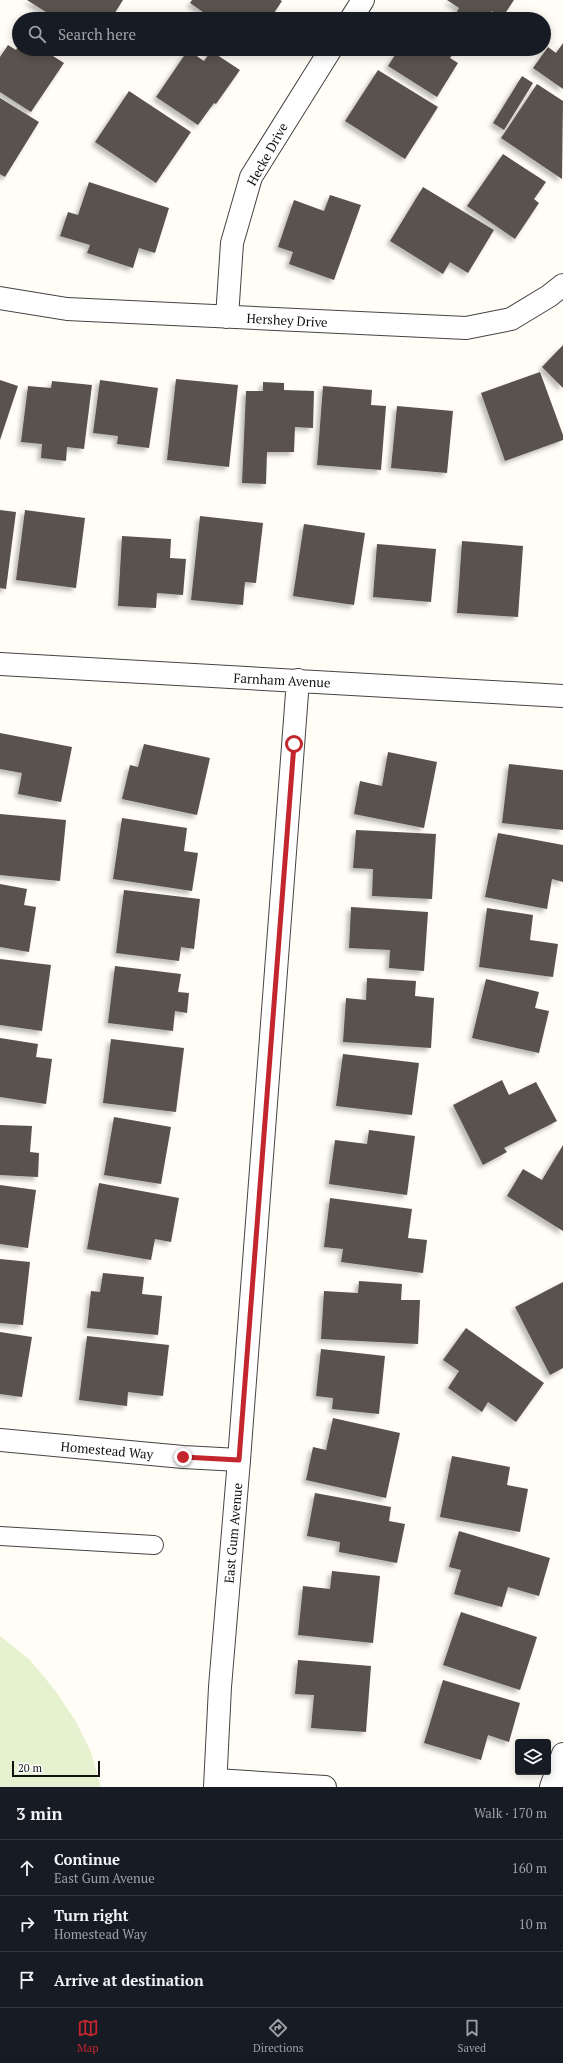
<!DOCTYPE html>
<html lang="en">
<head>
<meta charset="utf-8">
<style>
  :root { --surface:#171b24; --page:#20242c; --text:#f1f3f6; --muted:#9ea1a6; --line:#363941; --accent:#c4262e }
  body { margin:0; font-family:"PT Serif",serif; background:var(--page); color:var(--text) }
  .controls { position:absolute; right:12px; bottom:12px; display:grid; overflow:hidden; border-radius:4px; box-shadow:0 2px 10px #0003 }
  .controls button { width:36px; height:36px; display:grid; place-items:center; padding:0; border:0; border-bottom:1px solid var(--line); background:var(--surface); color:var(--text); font:20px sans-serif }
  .scale { position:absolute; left:12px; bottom:10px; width:88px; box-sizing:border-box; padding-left:4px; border:2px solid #111; border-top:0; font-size:11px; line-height:14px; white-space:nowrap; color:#111; -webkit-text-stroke:3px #fff; paint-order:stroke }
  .stop { position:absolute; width:12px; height:12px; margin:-9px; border:3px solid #c4262e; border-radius:50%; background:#fff }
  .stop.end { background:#c4262e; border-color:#fff; box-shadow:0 1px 4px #0008 }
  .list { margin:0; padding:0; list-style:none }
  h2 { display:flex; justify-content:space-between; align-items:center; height:52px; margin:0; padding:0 16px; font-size:17px }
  h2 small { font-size:13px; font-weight:400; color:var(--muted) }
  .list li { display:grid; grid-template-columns:26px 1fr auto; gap:12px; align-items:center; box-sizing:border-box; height:56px; padding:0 16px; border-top:1px solid var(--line) }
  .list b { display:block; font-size:15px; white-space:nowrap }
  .list p { margin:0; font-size:13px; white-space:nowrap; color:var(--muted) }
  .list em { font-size:13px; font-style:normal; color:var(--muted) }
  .icon { flex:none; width:22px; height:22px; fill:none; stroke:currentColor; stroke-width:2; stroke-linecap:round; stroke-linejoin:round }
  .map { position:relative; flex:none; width:563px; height:1787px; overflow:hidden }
  .search { position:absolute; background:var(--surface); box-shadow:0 2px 10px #0003; left:12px; right:12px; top:12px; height:44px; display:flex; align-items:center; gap:10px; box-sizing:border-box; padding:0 14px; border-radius:22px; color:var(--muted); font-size:15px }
  .sheet { height:220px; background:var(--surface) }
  nav { display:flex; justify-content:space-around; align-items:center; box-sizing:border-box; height:56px; border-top:1px solid var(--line); background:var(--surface); font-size:11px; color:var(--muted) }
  nav a { display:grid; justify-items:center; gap:2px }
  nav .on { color:var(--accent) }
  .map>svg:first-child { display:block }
</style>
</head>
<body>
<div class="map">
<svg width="563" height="1787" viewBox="0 0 563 1787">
  <defs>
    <filter id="shadow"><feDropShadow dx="-3.5" dy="3.5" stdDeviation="2" flood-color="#0004"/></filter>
  </defs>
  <rect width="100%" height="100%" fill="#fffdf5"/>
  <path fill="#e6f2cf" d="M 0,1636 L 29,1659 L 54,1689 L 75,1720 L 91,1752 L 101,1787 L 0,1787 Z"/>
  <path fill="#5a524d" filter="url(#shadow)" d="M 27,0 L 123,0 L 111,19 L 57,19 Z
    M 192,0 L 280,0 L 282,1 L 270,19 L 213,19 L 190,3 Z
    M 447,0 L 514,0 L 502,18 L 492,11 L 486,19 L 458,19 L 454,17 L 459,8 Z
    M 563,43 L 563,89 L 533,68 L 548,47 L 556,53 Z
    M 8,45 L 16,50 L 19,45 L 19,49 L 42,49 L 64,63 L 31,112 L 0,92 L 0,57 Z
    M 399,49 L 456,49 L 450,58 L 458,63 L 437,97 L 388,66 Z
    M 188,50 L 204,61 L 211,51 L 240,70 L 216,104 L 214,103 L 198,125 L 156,97 Z
    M 378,70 L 438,107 L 405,159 L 345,121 Z
    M 522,76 L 533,83 L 504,130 L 493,123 Z
    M 537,84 L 563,101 L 562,179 L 501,138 Z
    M 129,91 L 191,132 L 156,183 L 95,142 Z
    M 0,98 L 39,122 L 5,177 L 0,174 Z
    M 503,154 L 546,182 L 534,199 L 539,203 L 515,239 L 467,206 Z
    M 89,182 L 169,208 L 155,253 L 139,248 L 133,268 L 87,253 L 90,245 L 60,236 L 68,212 L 78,215 Z
    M 423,187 L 494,230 L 468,273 L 450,262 L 443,274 L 390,241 Z
    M 330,195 L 361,205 L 334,280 L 289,264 L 293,252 L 278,247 L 294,200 L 324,211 Z
    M 563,345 L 563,388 L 542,367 Z
    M 540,372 L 563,435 L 563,440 L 505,461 L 481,393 Z
    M 176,379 L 238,385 L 229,467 L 167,460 Z
    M 0,380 L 18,386 L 0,440 Z
    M 100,380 L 158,388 L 149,448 L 117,444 L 118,436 L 93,433 Z
    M 52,381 L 92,385 L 84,449 L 67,447 L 66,461 L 41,458 L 42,444 L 21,442 L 28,386 L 51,388 Z
    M 263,382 L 284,383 L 284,390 L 314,391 L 313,428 L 295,427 L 294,452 L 267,452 L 266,484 L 242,483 L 246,391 L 263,391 Z
    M 323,386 L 372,390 L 371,405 L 386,406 L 381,470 L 317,465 Z
    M 397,406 L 453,411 L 447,473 L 391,468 Z
    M 0,510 L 16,512 L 6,589 L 0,588 Z
    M 25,510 L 85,518 L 76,588 L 16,580 Z
    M 200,516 L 263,523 L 256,583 L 245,582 L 243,605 L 191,600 Z
    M 304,524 L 365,533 L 354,605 L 293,596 Z
    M 122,536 L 171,539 L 170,558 L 186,559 L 183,595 L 157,593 L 156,608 L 118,606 Z
    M 462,541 L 523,546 L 518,617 L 457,613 Z
    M 377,544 L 436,549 L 431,602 L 373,597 Z
    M 0,733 L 72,747 L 61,802 L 18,794 L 22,773 L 0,769 Z
    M 144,744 L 210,758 L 197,815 L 122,799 L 130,765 L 138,767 Z
    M 388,752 L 437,762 L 424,828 L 354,814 L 360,781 L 382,786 Z
    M 509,764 L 563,770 L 563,830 L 502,823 Z
    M 0,814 L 66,820 L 60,881 L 0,875 Z
    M 122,818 L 187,828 L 184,851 L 198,853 L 192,891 L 113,879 Z
    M 356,830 L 436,834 L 432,899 L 372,896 L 373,869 L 353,868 Z
    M 498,833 L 563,845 L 563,882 L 552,879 L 547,909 L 485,897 Z
    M 0,884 L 27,889 L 24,905 L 36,907 L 29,952 L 0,947 Z
    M 124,890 L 200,899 L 194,949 L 181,947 L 179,961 L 116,953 Z
    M 351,907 L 428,912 L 424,971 L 389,968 L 390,950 L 349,948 Z
    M 487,908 L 533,915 L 530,940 L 558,944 L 553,977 L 479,967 Z
    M 0,959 L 51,965 L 42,1031 L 0,1025 Z
    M 115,966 L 181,974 L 178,992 L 189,993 L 187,1013 L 175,1011 L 173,1031 L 108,1023 Z
    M 367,978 L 416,981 L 415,996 L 434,998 L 431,1048 L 343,1042 L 346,998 L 366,1000 Z
    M 486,979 L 539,992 L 535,1008 L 549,1011 L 539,1053 L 472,1038 Z
    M 0,1038 L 38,1044 L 36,1057 L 52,1059 L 46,1104 L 0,1097 Z
    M 111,1039 L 184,1048 L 176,1112 L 103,1103 Z
    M 343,1054 L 419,1063 L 412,1115 L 336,1106 Z
    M 502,1080 L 509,1095 L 536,1082 L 557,1121 L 504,1148 L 507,1152 L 483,1165 L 453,1105 Z
    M 114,1117 L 171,1127 L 161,1184 L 104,1175 Z
    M 0,1125 L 32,1126 L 30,1152 L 39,1153 L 38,1177 L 0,1175 Z
    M 369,1130 L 415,1136 L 407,1195 L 329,1184 L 335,1140 L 367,1144 Z
    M 563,1145 L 563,1231 L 507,1196 L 523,1169 L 542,1180 Z
    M 99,1183 L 179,1198 L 171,1242 L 155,1239 L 151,1260 L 87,1249 Z
    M 0,1185 L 36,1190 L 28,1248 L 0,1244 Z
    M 330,1198 L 412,1209 L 408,1238 L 427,1240 L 423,1273 L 341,1262 L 343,1249 L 324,1247 Z
    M 0,1259 L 30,1262 L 23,1325 L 0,1323 Z
    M 103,1273 L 144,1277 L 142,1294 L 162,1296 L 158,1335 L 87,1328 L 91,1291 L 100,1292 Z
    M 359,1281 L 402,1284 L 401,1300 L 420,1300 L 418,1344 L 321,1339 L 324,1291 L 358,1293 Z
    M 563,1282 L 563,1368 L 550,1375 L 515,1307 Z
    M 466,1328 L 544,1383 L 516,1422 L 488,1402 L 482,1412 L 448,1388 L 459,1371 L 443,1360 Z
    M 0,1332 L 32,1337 L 22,1397 L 0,1394 Z
    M 87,1336 L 169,1345 L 163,1396 L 128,1392 L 127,1406 L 79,1400 Z
    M 321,1349 L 385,1356 L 379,1414 L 332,1409 L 333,1398 L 316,1396 Z
    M 333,1418 L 400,1433 L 386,1498 L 306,1480 L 313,1447 L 326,1450 Z
    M 452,1456 L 510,1467 L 507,1485 L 528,1489 L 520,1532 L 440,1517 Z
    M 315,1493 L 391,1507 L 389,1521 L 405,1524 L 397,1563 L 339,1552 L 340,1542 L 307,1536 Z
    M 459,1531 L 550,1558 L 539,1596 L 508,1587 L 502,1607 L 454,1594 L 461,1570 L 449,1567 Z
    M 332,1571 L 380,1576 L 373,1643 L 298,1635 L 303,1586 L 330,1589 Z
    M 461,1612 L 537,1637 L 520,1690 L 443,1665 Z
    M 298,1660 L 371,1666 L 366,1732 L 311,1728 L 314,1695 L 295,1694 Z
    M 443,1680 L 520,1703 L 509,1742 L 488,1735 L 481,1760 L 424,1743 Z"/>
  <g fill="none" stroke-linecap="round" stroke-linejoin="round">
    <g stroke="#444" stroke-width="20">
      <path id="service" d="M 0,1536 L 154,1545"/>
    </g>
    <g stroke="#444" stroke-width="24">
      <path id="minor" d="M 351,19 L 363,0
        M 0,298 L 67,309 L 466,328 L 511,319 L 549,296 L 563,285
        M 227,317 L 232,243 L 251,177 L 331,49
        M 0,1440 L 183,1457 L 239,1460
        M 216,1780 L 325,1787
        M 551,1787 L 563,1754"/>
    </g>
    <g stroke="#444" stroke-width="24">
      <path id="tertiary" d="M 0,664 L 563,696
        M 215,1787 L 220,1687 L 239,1460 L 298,680"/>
    </g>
    <use href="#service" stroke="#fff" stroke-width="18"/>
    <use href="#minor" stroke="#fff" stroke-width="22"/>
    <use href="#tertiary" stroke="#fff" stroke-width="22"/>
  </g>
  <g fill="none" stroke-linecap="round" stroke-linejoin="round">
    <path stroke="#c4262e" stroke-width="5" d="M 183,1457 L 239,1460 L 294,744"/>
  </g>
  <g text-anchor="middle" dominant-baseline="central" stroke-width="4" stroke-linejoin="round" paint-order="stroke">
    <g font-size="13" fill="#111" stroke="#fff">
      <text transform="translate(267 154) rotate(-61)">Hecke Drive</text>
      <text transform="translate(287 320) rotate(3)">Hershey Drive</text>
      <text transform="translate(282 680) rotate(3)">Farnham Avenue</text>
      <text transform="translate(107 1450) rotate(5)">Homestead Way</text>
      <text transform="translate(233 1533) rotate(-85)">East Gum Avenue</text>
    </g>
  </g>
</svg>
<div class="controls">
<button><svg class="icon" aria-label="layers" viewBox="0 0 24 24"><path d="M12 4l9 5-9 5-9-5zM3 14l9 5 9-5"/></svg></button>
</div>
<div class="scale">20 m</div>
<div class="stop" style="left:294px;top:744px"></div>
<div class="stop end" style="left:183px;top:1457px"></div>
<div class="search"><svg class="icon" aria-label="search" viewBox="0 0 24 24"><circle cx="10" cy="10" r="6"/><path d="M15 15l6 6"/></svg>Search here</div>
</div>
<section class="sheet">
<h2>3 min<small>Walk · 170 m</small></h2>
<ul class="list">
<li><svg class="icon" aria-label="ahead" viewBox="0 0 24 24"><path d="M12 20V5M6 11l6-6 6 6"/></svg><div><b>Continue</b><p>East Gum Avenue</p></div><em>160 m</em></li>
<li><svg class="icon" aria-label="right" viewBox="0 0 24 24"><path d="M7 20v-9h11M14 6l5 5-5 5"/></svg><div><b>Turn right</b><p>Homestead Way</p></div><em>10 m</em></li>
<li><svg class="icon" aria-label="arrive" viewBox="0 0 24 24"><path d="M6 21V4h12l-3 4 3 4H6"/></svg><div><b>Arrive at destination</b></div></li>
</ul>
</section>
<nav>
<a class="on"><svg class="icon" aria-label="map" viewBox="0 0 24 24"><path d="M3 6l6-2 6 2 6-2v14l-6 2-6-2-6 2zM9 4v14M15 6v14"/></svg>Map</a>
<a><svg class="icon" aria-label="directions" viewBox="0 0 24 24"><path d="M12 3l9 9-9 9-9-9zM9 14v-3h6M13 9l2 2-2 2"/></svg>Directions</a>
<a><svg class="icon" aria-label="saved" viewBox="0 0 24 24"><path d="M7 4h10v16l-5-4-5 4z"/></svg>Saved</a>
</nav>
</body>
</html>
